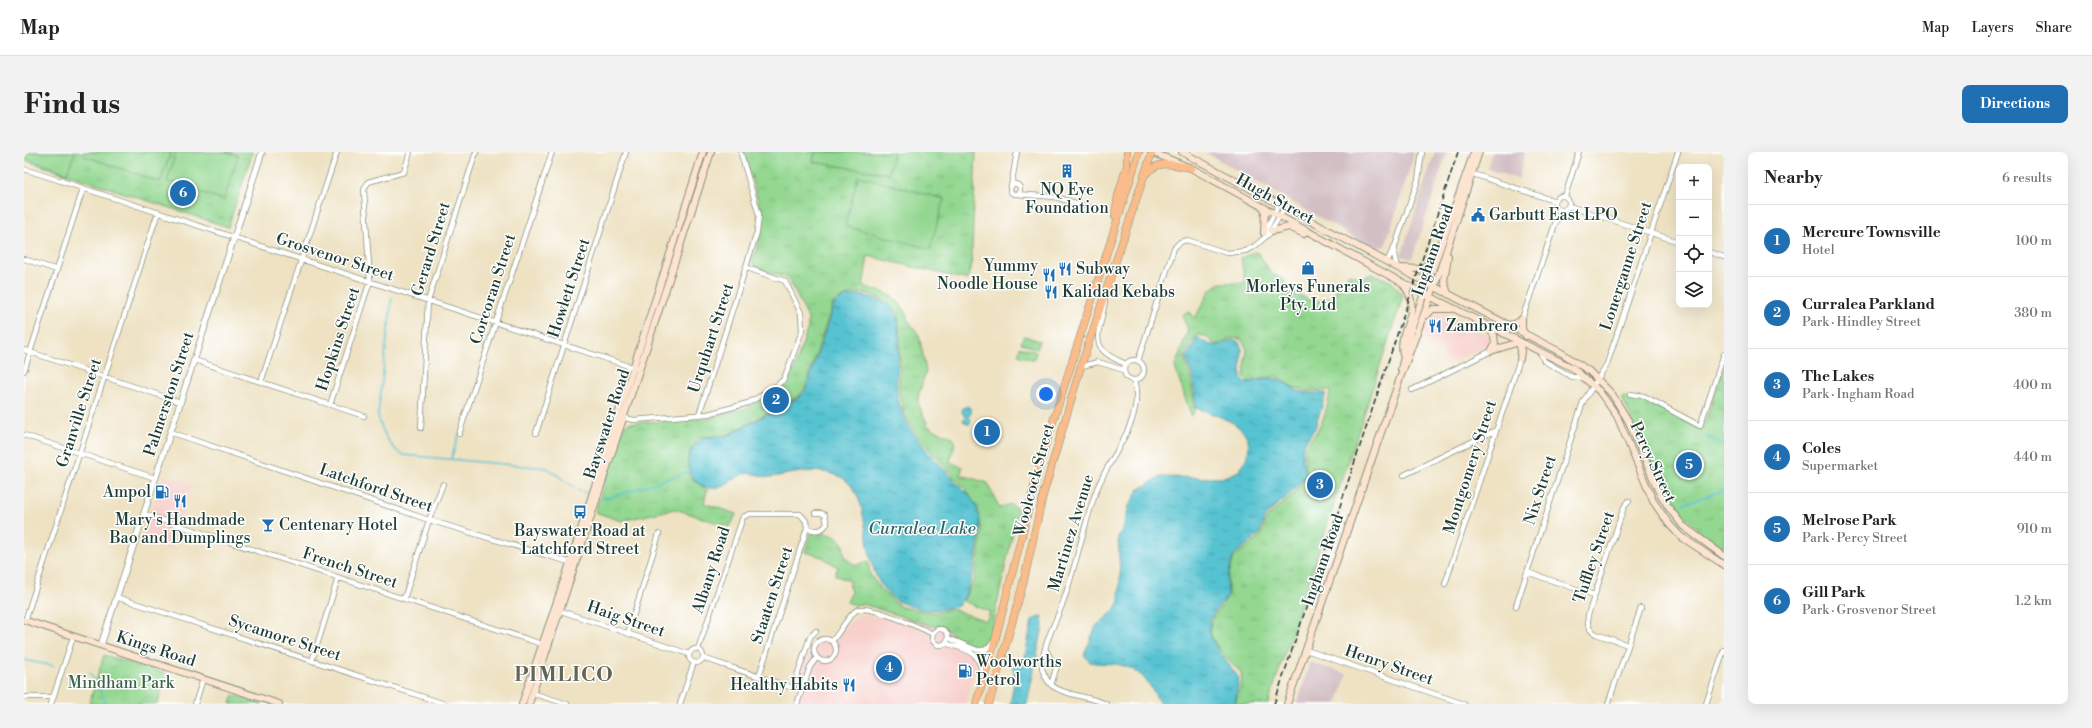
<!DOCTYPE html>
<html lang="en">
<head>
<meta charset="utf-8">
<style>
  :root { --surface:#fff; --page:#f2f2f2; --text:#222; --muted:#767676; --line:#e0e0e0; --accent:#1f6fb2 }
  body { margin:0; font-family:"Libre Bodoni",serif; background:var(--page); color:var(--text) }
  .controls { position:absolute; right:12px; top:12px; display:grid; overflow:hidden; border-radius:8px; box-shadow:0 4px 16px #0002 }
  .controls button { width:36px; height:36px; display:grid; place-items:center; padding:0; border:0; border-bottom:1px solid var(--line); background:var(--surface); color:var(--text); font:20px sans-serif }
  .you { position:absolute; left:1022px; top:242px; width:14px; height:14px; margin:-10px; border:3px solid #fff; border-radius:50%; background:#1a73e8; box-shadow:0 0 0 6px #1a73e833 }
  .badge { display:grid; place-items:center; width:26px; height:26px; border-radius:50%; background:var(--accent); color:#fff; font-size:13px; font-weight:700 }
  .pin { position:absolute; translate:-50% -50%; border:2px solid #fff; box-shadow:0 1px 4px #0006 }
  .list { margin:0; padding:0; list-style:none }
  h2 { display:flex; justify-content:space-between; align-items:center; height:52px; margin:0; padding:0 16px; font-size:17px }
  h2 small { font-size:13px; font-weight:400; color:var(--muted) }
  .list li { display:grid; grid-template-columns:26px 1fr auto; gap:12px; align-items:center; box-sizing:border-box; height:72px; padding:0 16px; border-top:1px solid var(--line) }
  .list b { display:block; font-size:15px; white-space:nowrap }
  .list p { margin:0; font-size:13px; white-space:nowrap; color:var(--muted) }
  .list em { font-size:13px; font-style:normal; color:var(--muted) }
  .icon { flex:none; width:22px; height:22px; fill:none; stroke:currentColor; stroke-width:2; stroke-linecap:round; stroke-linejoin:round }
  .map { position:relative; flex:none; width:1700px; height:552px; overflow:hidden; border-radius:8px }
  header { display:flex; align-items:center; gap:24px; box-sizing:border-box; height:56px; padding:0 20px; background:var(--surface); border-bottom:1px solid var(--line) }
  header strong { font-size:19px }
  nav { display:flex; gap:22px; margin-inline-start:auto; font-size:14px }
  .intro { display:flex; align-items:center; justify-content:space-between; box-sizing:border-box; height:96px; padding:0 24px }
  h1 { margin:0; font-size:28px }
  .button { padding:10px 18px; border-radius:8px; background:var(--accent); color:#fff; font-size:14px; font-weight:700 }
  main { display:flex; gap:24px; padding:0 24px }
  aside { flex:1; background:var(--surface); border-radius:8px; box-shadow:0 4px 16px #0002 }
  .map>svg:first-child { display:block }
</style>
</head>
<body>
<header>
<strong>Map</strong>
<nav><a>Map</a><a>Layers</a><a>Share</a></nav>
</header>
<div class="intro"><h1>Find us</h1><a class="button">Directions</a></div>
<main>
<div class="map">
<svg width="1700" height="552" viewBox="0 0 1700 552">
  <defs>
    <pattern id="park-tufts" width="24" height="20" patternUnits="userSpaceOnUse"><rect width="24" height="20" fill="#93d790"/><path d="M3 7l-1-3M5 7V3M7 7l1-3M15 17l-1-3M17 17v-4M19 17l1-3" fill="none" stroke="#7eb97d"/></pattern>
    <pattern id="water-ripples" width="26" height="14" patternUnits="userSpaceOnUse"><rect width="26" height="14" fill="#57c3d1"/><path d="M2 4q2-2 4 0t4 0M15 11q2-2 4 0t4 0" fill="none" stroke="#47a0aa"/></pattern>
  </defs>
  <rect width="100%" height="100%" fill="#fff"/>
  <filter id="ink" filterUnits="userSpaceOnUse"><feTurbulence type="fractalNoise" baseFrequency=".025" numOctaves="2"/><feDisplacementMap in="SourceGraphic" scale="8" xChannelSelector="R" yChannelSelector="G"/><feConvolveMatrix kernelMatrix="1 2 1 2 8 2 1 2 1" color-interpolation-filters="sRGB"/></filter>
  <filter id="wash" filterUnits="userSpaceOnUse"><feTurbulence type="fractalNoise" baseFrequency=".012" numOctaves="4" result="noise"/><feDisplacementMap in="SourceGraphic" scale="16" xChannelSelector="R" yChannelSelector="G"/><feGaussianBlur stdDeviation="0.9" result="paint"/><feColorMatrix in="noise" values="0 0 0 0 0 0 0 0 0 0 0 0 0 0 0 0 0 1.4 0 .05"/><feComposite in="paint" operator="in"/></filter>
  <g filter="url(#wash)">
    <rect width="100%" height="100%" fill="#eee2c3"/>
    <path fill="#f7d0cc" d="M 1413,162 L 1425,164 L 1466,186 L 1462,195 L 1423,212 L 1415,194 L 1397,188 L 1404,168 L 1409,163 Z
      M 139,323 L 167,332 L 147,397 L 119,388 Z
      M 835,463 L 922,470 L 961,483 L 941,552 L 767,552 L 787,490 L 812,483 Z"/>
    <path fill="#d2bec3" d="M 1181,0 L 1388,0 L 1389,6 L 1361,94 L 1350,97 Z
      M 1411,0 L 1423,0 L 1388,107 L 1377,104 Z
      M 1468,0 L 1501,0 L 1494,27 L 1463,17 Z
      M 1286,510 L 1323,522 L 1313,552 L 1273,552 Z"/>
    <path fill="url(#park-tufts)" stroke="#598a62" d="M 0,0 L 229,0 L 204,75 L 0,8 Z
      M 720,0 L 952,0 L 947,118 L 945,118 L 944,128 L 844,104 L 839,134 C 863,142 868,139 883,162 L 883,167 L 895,183 L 902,219 L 894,245 L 894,251 L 904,274 L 910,278 L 928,285 L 931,292 L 926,310 L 938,315 L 937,323 L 964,331 L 975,356 L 986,352 L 994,357 L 965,488 L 959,494 L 946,493 L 929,483 L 919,474 L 907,474 L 839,452 L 830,453 L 823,450 L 827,441 L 825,429 L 811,423 L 814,415 L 798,405 L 781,400 L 786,382 C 801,381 809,380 819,392 C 820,403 821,408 832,413 L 844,409 L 846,422 L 857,438 L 877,455 L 911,461 L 928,457 L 962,469 L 966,460 L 939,449 L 950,428 L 958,380 L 953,355 L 942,338 L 895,286 L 880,262 L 875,239 L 876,185 L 874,161 C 853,140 834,134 809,151 L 781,236 L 775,244 L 703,283 L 676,285 C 663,300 662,306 666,325 L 683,338 L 680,351 L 712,362 L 706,375 L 651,357 L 597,369 L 571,360 L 599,275 L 604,271 L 684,267 L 723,256 L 754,238 L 770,218 L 784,175 L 784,166 L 764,126 L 732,116 L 728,111 L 737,83 L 738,63 Z
      M 1231,100 L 1235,102 L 1247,121 L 1259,127 L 1265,138 L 1290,150 L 1307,146 L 1324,122 L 1339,125 L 1349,122 L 1368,130 L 1379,144 L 1244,552 L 1211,552 L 1218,529 L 1217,520 C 1206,512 1185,489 1186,475 C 1187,466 1200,451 1205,443 L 1204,426 L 1210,405 L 1236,385 L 1243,365 L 1268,344 L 1283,323 C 1276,287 1282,300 1297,272 C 1302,262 1304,249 1307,238 L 1283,239 L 1269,235 L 1251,224 L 1224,230 L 1220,226 L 1223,197 L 1217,187 L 1209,186 L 1192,193 L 1181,184 L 1173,183 L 1165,194 L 1160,205 L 1167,225 L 1171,259 L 1167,264 L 1151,215 L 1164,178 L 1158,163 L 1165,159 L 1171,166 L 1186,138 L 1196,131 L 1221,131 L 1217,106 Z
      M 1700,215 L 1700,395 L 1683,387 L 1645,349 L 1598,246 L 1599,244 L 1606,248 L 1615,246 L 1678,278 Z
      M 80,503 L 143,522 L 133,552 L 65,552 Z
      M 209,543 L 238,552 L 206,552 Z"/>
    <path fill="#93d790" stroke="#598a62" d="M 0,0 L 51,0 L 43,21 L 0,5 Z
      M 61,0 L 147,0 L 136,30 L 60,4 Z
      M 152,0 L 203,0 L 214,4 L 200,48 L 143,29 Z
      M 791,0 L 869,0 L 865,22 L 789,10 Z
      M 834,24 L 920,47 L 906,97 L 821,74 Z
      M 1000,184 L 1016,189 L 1013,197 L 997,191 Z
      M 996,195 L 1012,200 L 1010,208 L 994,203 Z"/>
    <path fill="url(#water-ripples)" stroke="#3b8082" d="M 835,143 C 849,145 865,149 872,162 C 879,175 871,222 873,240 C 878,278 908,303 932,330 C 939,337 949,346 953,356 C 959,371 955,389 952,404 C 949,422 946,439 934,454 C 913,459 907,460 886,454 C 821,436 862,336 809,322 C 792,317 776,320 759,323 C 754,324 748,325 744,325 C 735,324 729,320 720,322 C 710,325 702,334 693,336 C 676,339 664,324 664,309 C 664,300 672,292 678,286 L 703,284 L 776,245 L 782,237 L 810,152 L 821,145 Z
      M 1173,185 C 1189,196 1192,195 1209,188 L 1215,190 L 1218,197 L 1217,227 L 1222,231 L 1249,226 L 1258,229 L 1274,239 L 1284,241 L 1302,241 L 1291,276 L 1279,294 L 1278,306 L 1282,323 L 1267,341 L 1241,364 L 1235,383 L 1209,404 L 1203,428 L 1204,444 C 1197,451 1185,466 1185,475 C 1184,489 1207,515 1215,526 L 1211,552 L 1136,552 C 1125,530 1117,516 1091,512 C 1082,511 1074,512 1066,510 L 1060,503 L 1072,474 L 1089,460 L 1095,449 L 1096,424 L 1094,385 L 1100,373 L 1105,354 L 1114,338 L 1135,325 L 1197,326 L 1215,319 C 1244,277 1202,267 1172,256 L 1169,225 L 1162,205 Z
      M 944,254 L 948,258 L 945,265 L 947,268 L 945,273 L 939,269 L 941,265 L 938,260 L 939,256 Z
      M 1018,464 L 1019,474 L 1003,552 L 986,552 L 991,525 L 988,512 L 999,515 L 1008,468 Z"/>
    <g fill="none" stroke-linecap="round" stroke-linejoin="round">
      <path stroke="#57c3d1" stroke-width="1.5" d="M 368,145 L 354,263 C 357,277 366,298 380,303 L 523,316 L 555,339 L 562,340
        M 1681,284 L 1700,293
        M 427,307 L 435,282
        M 579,345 L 585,346 L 666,319
        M 1659,352 L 1700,338
        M 0,508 L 30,514
        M 66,520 L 83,552"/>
    </g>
  </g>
  <g filter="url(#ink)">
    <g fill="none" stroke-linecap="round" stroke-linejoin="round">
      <g stroke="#86907c" stroke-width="6">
        <path id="minor" d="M 0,17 L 614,217
          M 1446,21 L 1531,49
          M986 37a5 5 0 1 1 10 0a5 5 0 1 1-10 0Z
          M 987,35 L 993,0
          M 992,42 L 1031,45 L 1065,55
          M1531 51a7 7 0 1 1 14 0a7 7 0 1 1-14 0Z
          M 1541,44 L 1555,0
          M 1545,54 L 1655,90
          M 1241,80 L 1255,52
          M 1685,100 L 1700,105
          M 0,107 L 33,118
          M 1363,110 L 1370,95
          M 1373,116 L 1370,102 L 1371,94 L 1394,28 L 1398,0
          M 1081,149 C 1076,183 1061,196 1102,212
          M 1498,167 L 1536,58
          M 0,198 L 156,250
          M 1516,200 L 1520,209 L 1548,225 L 1561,226
          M 170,208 L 340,264
          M1100 218a10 10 0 1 1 20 0a10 10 0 1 1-20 0Z
          M 1114,209 L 1150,96 L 1156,90 L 1163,88 L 1203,101 L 1221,99 L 1231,94 L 1245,82 L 1261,55
          M 1058,214 L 1074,210 L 1100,218
          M 0,219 L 59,37
          M 237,230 L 313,0
          M 1388,238 L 1467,199
          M 1606,242 L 1620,244 L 1676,274 L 1700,202
          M 306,253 L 346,129 L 340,38 L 344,30 L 380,20 L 386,0
          M 675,263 L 733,80 L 735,63 L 717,2
          M 597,265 L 610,268 L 684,262 L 724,251 L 749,237 L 760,227 L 778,179 L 777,161 L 761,129 L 723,116
          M 397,276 L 404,149 L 452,0
          M 146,280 L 405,368 L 548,411
          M 512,281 L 602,0
          M 435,282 L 528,0
          M 0,283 L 131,326
          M 1380,323 L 1472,278
          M 120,362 L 521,493
          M 783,376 C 792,379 797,380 803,372 L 801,363 L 797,361 L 791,361
          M 1503,420 L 1570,443
          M 1421,432 L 1496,207
          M 92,445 L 421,552
          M 380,447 L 405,368 L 419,332
          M 1492,454 L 1559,250 L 1583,212 L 1654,0
          M 534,458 L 665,502
          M 1,469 L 134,60
          M908 485a8 8 0 1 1 16 0a8 8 0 1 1-16 0Z
          M 604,481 L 635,382
          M 924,486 L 953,498 L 961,498 L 970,490
          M790 498a11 11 0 1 1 22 0a11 11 0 1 1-22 0Z
          M 808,489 C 815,482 825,462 833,458 C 844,452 897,476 909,482
          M 921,491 C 942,498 957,498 958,524
          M 1604,493 L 1572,482 C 1564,478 1563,472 1564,463 L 1600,355 L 1605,349
          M 674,497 L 719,365 L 726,362 L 776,362 L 782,369 L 783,376 L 735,524
          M665 504a7 7 0 1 1 14 0a7 7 0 1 1-14 0Z
          M 1022,498 L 1032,517 L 1027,533
          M 1282,498 L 1440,552
          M 679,506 L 769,536 L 786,485 L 792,479
          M 288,509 L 314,426
          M 508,541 L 543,552
          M 0,545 L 29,545
          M 27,552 L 49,485
          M 171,552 L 179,527
          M 656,552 L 670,510
          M 773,552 L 786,515 L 793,505
          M 1082,552 C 1067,544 1032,543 1024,529 C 1023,528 1018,518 1018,516 C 1019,492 1030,474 1038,453 C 1052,415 1059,375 1073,337 C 1087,301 1121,269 1110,228
          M 1584,552 L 1617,456
          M 1682,552 L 1700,498"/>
      </g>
      <g stroke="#86907c" stroke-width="7">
        <path id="tertiary" d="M 77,493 L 238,0"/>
      </g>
      <g stroke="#86907c" stroke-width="8">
        <path id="secondary" d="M 1127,0 L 1167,16 L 1377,130 L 1549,216 L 1575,239 L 1593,264 L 1629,349 L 1645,372 L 1656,384 L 1700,413
          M 1158,0 L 1363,110 L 1538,201 L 1565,219 L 1588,242 L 1605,270 L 1635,340 L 1645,356 L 1659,374 L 1700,404
          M 1248,79 L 1265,75 L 1280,82
          M 1240,81 L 1241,56
          M 1377,116 L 1395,117 L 1411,109
          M 1424,142 L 1420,129 L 1424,104
          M 1403,163 L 1409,157 L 1427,157
          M 1498,167 L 1498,177 L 1502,184
          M 1482,173 L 1491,172 L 1498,167
          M 1466,177 L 1470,184 L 1471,192 L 1467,199
          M 1467,199 L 1495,190 L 1497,199 L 1496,207
          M 1379,203 C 1373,175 1401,160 1379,132
          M 1377,217 L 1386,181 L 1450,0
          M 0,468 L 255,552
          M 498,552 L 546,411 L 679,0
          M 505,552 L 687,0
          M 1263,552 L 1376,226 L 1412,130 L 1455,0"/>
      </g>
      <g stroke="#86907c" stroke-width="8">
        <path id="primary" d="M 1123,21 C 1135,7 1151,13 1167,16
          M 1091,63 L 1094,44 L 1103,14 L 1103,0
          M 952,552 L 971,489 L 1018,304 L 1115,0
          M 965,552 L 999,432 L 1019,343 L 1057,214 L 1128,0"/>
      </g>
      <use href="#minor" stroke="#fff" stroke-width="4.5"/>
      <use href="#tertiary" stroke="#fff" stroke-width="5.5"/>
      <use href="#secondary" stroke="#fde4d0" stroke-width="6"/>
      <use href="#primary" stroke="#f9bc8a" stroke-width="7"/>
      <path stroke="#1f3d34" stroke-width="1.5" stroke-dasharray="6 3" stroke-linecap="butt" d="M 1250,552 L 1434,0"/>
    </g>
  </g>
  <defs>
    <g id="building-bare" transform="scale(1.08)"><path d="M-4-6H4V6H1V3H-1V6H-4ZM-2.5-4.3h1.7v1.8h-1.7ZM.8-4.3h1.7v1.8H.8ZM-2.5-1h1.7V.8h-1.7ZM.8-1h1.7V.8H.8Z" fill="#1f6fb2" stroke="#fff" stroke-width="2.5" paint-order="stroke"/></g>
    <g id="civic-bare" transform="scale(1.08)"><path d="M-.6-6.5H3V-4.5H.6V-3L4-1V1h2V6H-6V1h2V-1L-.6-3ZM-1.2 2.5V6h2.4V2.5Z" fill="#1f6fb2" stroke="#fff" stroke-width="2.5" paint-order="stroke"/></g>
    <g id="shop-bare" transform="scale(1.08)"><path d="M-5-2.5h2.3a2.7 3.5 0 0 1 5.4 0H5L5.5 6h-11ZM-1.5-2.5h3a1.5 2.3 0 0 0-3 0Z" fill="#1f6fb2" stroke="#fff" stroke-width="2.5" paint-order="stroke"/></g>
    <g id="restaurant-bare" transform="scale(1.08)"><path d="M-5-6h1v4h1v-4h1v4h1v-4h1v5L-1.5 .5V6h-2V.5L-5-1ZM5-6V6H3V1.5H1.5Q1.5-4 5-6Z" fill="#1f6fb2" stroke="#fff" stroke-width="2.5" paint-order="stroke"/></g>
    <g id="fuel-bare" transform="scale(1.08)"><path d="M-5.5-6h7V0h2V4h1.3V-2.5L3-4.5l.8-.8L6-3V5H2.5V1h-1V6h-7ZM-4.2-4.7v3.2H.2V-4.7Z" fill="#1f6fb2" stroke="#fff" stroke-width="2.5" paint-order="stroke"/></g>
    <g id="bus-bare" transform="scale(1.08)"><path d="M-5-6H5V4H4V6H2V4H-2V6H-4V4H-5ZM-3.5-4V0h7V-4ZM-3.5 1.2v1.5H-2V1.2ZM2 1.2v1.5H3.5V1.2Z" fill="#1f6fb2" stroke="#fff" stroke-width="2.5" paint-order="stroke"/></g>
    <g id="bar-bare" transform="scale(1.08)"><path d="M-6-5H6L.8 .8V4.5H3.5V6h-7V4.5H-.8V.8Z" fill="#1f6fb2" stroke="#fff" stroke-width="2.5" paint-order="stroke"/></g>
  </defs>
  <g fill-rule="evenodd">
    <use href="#building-bare" x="1043" y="19"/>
    <use href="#civic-bare" x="1454" y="63"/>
    <use href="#shop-bare" x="1284" y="116"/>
    <use href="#restaurant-bare" x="1041" y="117"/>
    <use href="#restaurant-bare" x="1025" y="123"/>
    <use href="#restaurant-bare" x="1027" y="140"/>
    <use href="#restaurant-bare" x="1411" y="174"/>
    <use href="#fuel-bare" x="138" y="340"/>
    <use href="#restaurant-bare" x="156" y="349"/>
    <use href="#bus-bare" x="556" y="360"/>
    <use href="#bar-bare" x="244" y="373"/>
    <use href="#fuel-bare" x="941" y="519"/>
    <use href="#restaurant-bare" x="825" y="533"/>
  </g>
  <g text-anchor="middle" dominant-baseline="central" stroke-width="3" stroke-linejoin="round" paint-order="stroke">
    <g font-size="16" fill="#1f3d34" stroke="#fff" text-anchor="start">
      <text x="1043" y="38" text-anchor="middle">NQ Eye<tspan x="1043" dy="18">Foundation</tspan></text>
      <text x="1465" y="63">Garbutt East LPO</text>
      <text x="1014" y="114" text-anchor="end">Yummy<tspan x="1014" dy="18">Noodle House</tspan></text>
      <text x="1052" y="117">Subway</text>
      <text x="1284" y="135" text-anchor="middle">Morleys Funerals<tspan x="1284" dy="18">Pty. Ltd</tspan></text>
      <text x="1038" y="140">Kalidad Kebabs</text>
      <text x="1422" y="174">Zambrero</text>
      <text x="127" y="340" text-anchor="end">Ampol</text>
      <text x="156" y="368" text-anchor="middle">Mary's Handmade<tspan x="156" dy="18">Bao and Dumplings</tspan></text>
      <text x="255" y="373">Centenary Hotel</text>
      <text x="556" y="379" text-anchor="middle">Bayswater Road at<tspan x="556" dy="18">Latchford Street</tspan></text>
      <text x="952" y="510">Woolworths<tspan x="952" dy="18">Petrol</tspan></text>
      <text x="814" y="533" text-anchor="end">Healthy Habits</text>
    </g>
    <g font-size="16" fill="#1f3d34" stroke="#fff">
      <text transform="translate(1251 47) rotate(29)">Hugh Street</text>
      <text transform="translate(407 97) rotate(-73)">Gerard Street</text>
      <text transform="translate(1409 98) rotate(-71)">Ingham Road</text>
      <text transform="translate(311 105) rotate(18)">Grosvenor Street</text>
      <text transform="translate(1602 114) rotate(-72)">Lonerganne Street</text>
      <text transform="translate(545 136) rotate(-72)">Howlett Street</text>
      <text transform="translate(469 137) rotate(-72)">Corcoran Street</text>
      <text transform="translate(687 186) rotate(-72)">Urquhart Street</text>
      <text transform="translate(314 187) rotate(-72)">Hopkins Street</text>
      <text transform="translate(145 242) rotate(-72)">Palmerston Street</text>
      <text transform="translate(55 261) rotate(-72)">Granville Street</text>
      <text transform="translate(583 272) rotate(-72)">Bayswater Road</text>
      <text transform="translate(1629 310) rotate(65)">Percy Street</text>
      <text transform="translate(1446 315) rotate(-72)">Montgomery Street</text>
      <text transform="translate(1010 328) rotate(-75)">Woolcock Street</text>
      <text transform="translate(352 336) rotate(19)">Latchford Street</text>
      <text transform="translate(1516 338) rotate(-72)">Nix Street</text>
      <text transform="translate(1047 381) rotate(-73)">Martinez Avenue</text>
      <text transform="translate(1570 405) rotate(-71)">Tuffley Street</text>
      <text transform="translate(1299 408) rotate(-71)">Ingham Road</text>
      <text transform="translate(326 416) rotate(18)">French Street</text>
      <text transform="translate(687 418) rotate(-72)">Albany Road</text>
      <text transform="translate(748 443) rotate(-72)">Staaten Street</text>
      <text transform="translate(602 467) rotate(19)">Haig Street</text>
      <text transform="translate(261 486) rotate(18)">Sycamore Street</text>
      <text transform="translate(132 497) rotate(18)">Kings Road</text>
      <text transform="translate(1365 513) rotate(19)">Henry Street</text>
    </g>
    <g font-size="16" fill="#3c644b" stroke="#fff">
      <text x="97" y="531">Mindham Park</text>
    </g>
    <g font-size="17" font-style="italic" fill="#306563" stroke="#fff">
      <text x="898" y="377">Curralea Lake</text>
    </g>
    <g font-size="20" font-weight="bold" letter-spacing="1" fill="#626558" stroke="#fff">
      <text x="540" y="523">PIMLICO</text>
    </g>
  </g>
</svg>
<div class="controls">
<button>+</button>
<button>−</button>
<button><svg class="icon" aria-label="locate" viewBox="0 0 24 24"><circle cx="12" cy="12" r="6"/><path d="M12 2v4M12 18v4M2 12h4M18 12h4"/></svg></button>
<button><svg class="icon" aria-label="layers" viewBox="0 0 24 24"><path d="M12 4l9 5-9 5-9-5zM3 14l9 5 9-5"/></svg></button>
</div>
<div class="you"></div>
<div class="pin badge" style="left:963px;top:280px">1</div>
<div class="pin badge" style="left:752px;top:248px">2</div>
<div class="pin badge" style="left:1296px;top:333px">3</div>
<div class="pin badge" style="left:865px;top:516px">4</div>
<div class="pin badge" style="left:1665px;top:313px">5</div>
<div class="pin badge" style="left:159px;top:41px">6</div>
</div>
<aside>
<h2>Nearby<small>6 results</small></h2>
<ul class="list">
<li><span class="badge">1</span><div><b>Mercure Townsville</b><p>Hotel</p></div><em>100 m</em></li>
<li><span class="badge">2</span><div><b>Curralea Parkland</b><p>Park · Hindley Street</p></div><em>380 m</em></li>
<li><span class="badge">3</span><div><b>The Lakes</b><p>Park · Ingham Road</p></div><em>400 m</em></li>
<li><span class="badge">4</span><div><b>Coles</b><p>Supermarket</p></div><em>440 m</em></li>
<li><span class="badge">5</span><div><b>Melrose Park</b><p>Park · Percy Street</p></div><em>910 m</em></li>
<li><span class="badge">6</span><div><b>Gill Park</b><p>Park · Grosvenor Street</p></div><em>1.2 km</em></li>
</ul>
</aside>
</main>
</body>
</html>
